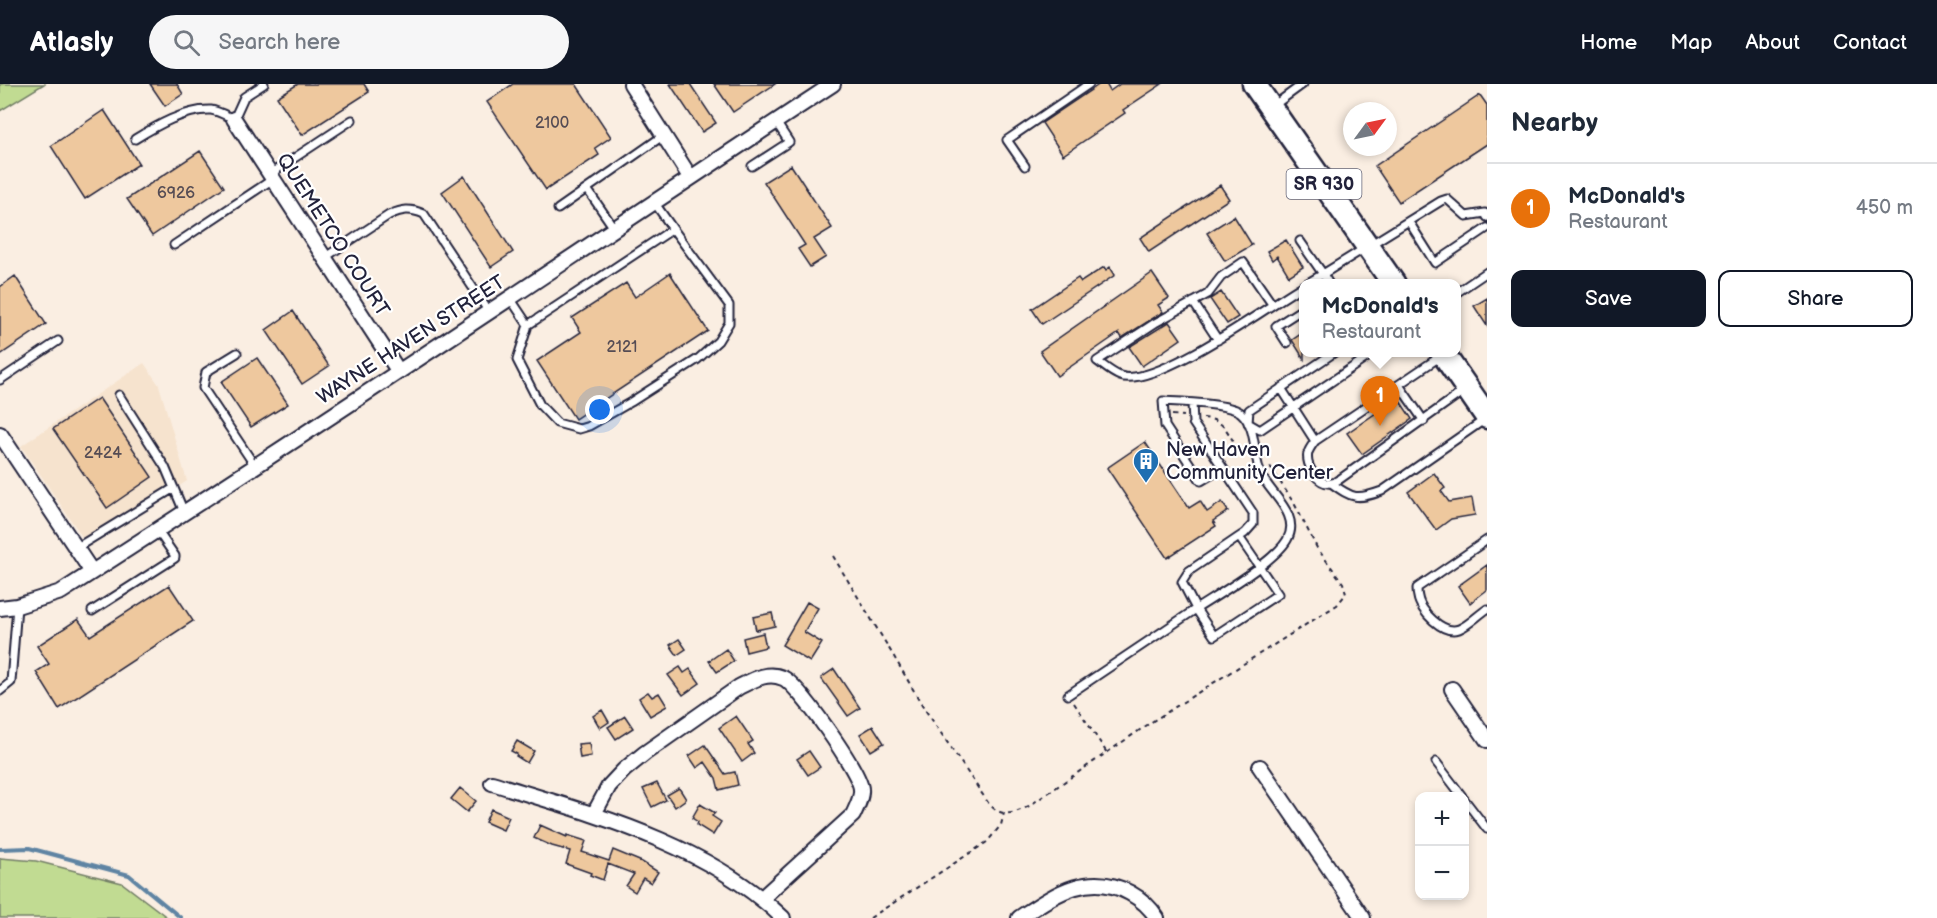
<!DOCTYPE html>
<html lang="en">
<head>
<meta charset="utf-8">
<style>
  :root { --surface:#fff; --page:#f6f6f7; --text:#1f2937; --muted:#747a83; --line:#e0e1e3; --accent:#111827 }
  body { margin:0; font-family:"Balsamiq Sans",sans-serif; background:var(--page); color:var(--text) }
  .controls { position:absolute; right:18px; bottom:18px; display:grid; overflow:hidden; border-radius:12px; box-shadow:0 3px 9px #0003 }
  .controls button { width:54px; height:54px; display:grid; place-items:center; padding:0; border:0; border-bottom:2px solid var(--line); background:var(--surface); color:var(--text); font:30px sans-serif }
  .compass { position:absolute; left:1343px; top:18px; width:54px; height:54px; border-radius:50%; background:var(--surface); box-shadow:0 3px 9px #0003; rotate:57deg }
  .you { position:absolute; left:600px; top:326px; width:21px; height:21px; margin:-15px; border:4px solid #fff; border-radius:50%; background:#1a73e8; box-shadow:0 0 0 9px #1a73e833 }
  .badge { display:grid; place-items:center; width:39px; height:39px; border-radius:50%; background:var(--accent); color:#fff; font-size:20px; font-weight:700 }
  .pin { position:absolute; translate:-50% -50px; filter:drop-shadow(0 2px 3px #0008) }
  .pin::after { content:''; position:absolute; top:32px; width:21px; height:18px; background:inherit; clip-path:polygon(0 0,100% 0,50% 100%) }
  .popup { position:absolute; left:1299px; top:195px; width:162px; height:78px; box-sizing:border-box; display:grid; place-content:center; border-radius:12px; background:var(--surface); filter:drop-shadow(0 2px 4px #0005); font-size:20px; white-space:nowrap; color:var(--muted) }
  .popup b { font-size:22px; color:var(--text) }
  .popup::after { content:''; position:absolute; left:50%; top:100%; margin-left:-12px; border:12px solid transparent; border-top-color:var(--surface) }
  .list { margin:0; padding:0; list-style:none }
  h2 { display:flex; justify-content:space-between; align-items:center; height:78px; margin:0; padding:0 24px; font-size:26px }
  h2 small { font-size:20px; font-weight:400; color:var(--muted) }
  .list li { display:grid; grid-template-columns:39px 1fr auto; gap:18px; align-items:center; box-sizing:border-box; height:90px; padding:0 24px; border-top:2px solid var(--line) }
  .list b { display:block; font-size:22px; white-space:nowrap }
  .list p { margin:0; font-size:20px; white-space:nowrap; color:var(--muted) }
  .list em { font-size:20px; font-style:normal; color:var(--muted) }
  .actions { display:flex; gap:12px; padding:18px 24px }
  .actions a { flex:1; padding:14px 0; border:2px solid var(--accent); border-radius:12px; text-align:center; font-size:21px; color:var(--accent) }
  .actions .main { background:var(--accent); color:#fff }
  .icon { flex:none; width:33px; height:33px; fill:none; stroke:currentColor; stroke-width:2; stroke-linecap:round; stroke-linejoin:round }
  .map { position:relative; flex:none; width:1487px; height:834px; overflow:hidden }
  header { display:flex; align-items:center; gap:36px; box-sizing:border-box; height:84px; padding:0 30px; background:var(--accent); color:#fff }
  header strong { font-size:28px }
  nav { display:flex; gap:33px; margin-inline-start:auto; font-size:21px }
  .search { width:420px; height:54px; background:var(--page); display:flex; align-items:center; gap:15px; box-sizing:border-box; padding:0 21px; border-radius:33px; color:var(--muted); font-size:22px }
  main { display:flex }
  aside { flex:1; background:var(--surface) }
  .map>svg:first-child { display:block }
</style>
</head>
<body>
<header>
<strong>Atlasly</strong>
<div class="search"><svg class="icon" aria-label="search" viewBox="0 0 24 24"><circle cx="10" cy="10" r="6"/><path d="M15 15l6 6"/></svg>Search here</div>
<nav><a>Home</a><a>Map</a><a>About</a><a>Contact</a></nav>
</header>
<main>
<div class="map">
<svg width="1487" height="834" viewBox="0 0 1487 834">
  <rect width="100%" height="100%" fill="#faeee2"/>
  <filter id="ink" filterUnits="userSpaceOnUse"><feTurbulence type="fractalNoise" baseFrequency=".0167" numOctaves="2"/><feDisplacementMap in="SourceGraphic" scale="12" xChannelSelector="R" yChannelSelector="G"/><feConvolveMatrix kernelMatrix="1 2 1 2 8 2 1 2 1" color-interpolation-filters="sRGB"/></filter>
  <g filter="url(#ink)">
    <path fill="#f6e3ce" d="M 144,279 L 159,301 L 187,397 L 89,463 L 21,362 Z"/>
    <path fill="#c1db92" stroke="#727e66" stroke-width="1.5" d="M 0,0 L 44,0 L 0,27 Z
      M 0,774 L 36,777 L 122,799 L 168,834 L 0,834 Z"/>
    <g fill="none" stroke-linecap="round" stroke-linejoin="round">
      <path stroke="#5f84a3" stroke-width="4" d="M 0,765 L 29,764 L 129,791 L 181,834"/>
    </g>
    <path fill="#eec89e" stroke="#22223b" stroke-width="1.5" d="M 150,0 L 177,0 L 183,10 L 165,22 Z
      M 298,0 L 364,0 L 369,8 L 302,51 L 277,13 Z
      M 513,0 L 576,0 L 611,53 L 595,64 L 599,71 L 546,106 L 487,18 Z
      M 670,0 L 690,0 L 716,39 L 702,48 Z
      M 714,0 L 775,0 L 733,28 Z
      M 1100,0 L 1106,0 L 1110,7 L 1120,0 L 1162,0 L 1123,26 L 1125,29 L 1063,71 L 1042,39 Z
      M 1480,11 L 1487,21 L 1487,60 L 1399,118 L 1375,82 Z
      M 104,26 L 139,80 L 85,115 L 51,62 Z
      M 200,67 L 224,103 L 152,152 L 127,115 Z
      M 791,81 L 832,144 L 814,155 L 826,173 L 810,183 L 798,165 L 805,161 L 764,98 Z
      M 464,92 L 513,168 L 491,183 L 442,108 Z
      M 1220,101 L 1229,115 L 1149,168 L 1140,154 Z
      M 1234,132 L 1252,161 L 1225,177 L 1207,149 Z
      M 1286,156 L 1303,183 L 1289,192 L 1277,172 L 1272,176 L 1267,167 Z
      M 1104,183 L 1106,186 L 1110,183 L 1115,191 L 1042,240 L 1032,225 L 1078,194 L 1081,198 Z
      M 670,189 L 708,247 L 575,335 L 537,277 L 581,248 L 572,234 L 626,199 L 635,213 Z
      M 1152,189 L 1169,214 L 1158,221 L 1163,228 L 1122,254 L 1119,249 L 1057,292 L 1040,267 Z
      M 15,192 L 46,240 L 0,271 L 0,203 Z
      M 1221,208 L 1238,233 L 1227,240 L 1210,215 Z
      M 1487,214 L 1487,242 L 1474,222 Z
      M 293,227 L 329,282 L 302,300 L 266,246 Z
      M 1169,238 L 1181,255 L 1142,282 L 1129,263 Z
      M 1304,248 L 1304,275 L 1292,256 Z
      M 257,274 L 288,320 L 251,343 L 221,298 Z
      M 99,314 L 152,393 L 107,424 L 53,345 Z
      M 1398,314 L 1412,335 L 1362,370 L 1347,349 Z
      M 1145,358 L 1189,424 L 1200,417 L 1207,428 L 1222,418 L 1228,427 L 1213,437 L 1216,442 L 1167,474 L 1107,384 Z
      M 1434,389 L 1445,404 L 1441,407 L 1449,418 L 1472,414 L 1475,431 L 1451,435 L 1436,446 L 1408,408 Z
      M 1487,481 L 1487,506 L 1470,519 L 1458,502 Z
      M 169,501 L 193,537 L 59,625 L 36,588 L 49,580 L 37,562 L 78,535 L 90,552 Z
      M 807,518 L 818,524 L 804,548 L 822,559 L 810,578 L 782,561 Z
      M 772,529 L 775,542 L 756,546 L 753,533 Z
      M 763,549 L 766,563 L 746,568 L 743,554 Z
      M 679,555 L 686,565 L 677,571 L 670,561 Z
      M 726,565 L 734,577 L 717,588 L 709,577 Z
      M 680,583 L 684,589 L 690,585 L 700,599 L 683,611 L 668,591 Z
      M 834,585 L 860,624 L 848,632 L 821,594 Z
      M 648,608 L 652,613 L 659,609 L 667,622 L 650,632 L 639,614 Z
      M 602,626 L 609,638 L 600,644 L 593,632 Z
      M 625,632 L 633,644 L 616,655 L 608,643 Z
      M 736,632 L 753,657 L 748,660 L 754,669 L 742,678 L 719,644 Z
      M 873,642 L 884,659 L 871,667 L 860,650 Z
      M 517,657 L 534,667 L 527,679 L 516,672 L 517,670 L 511,667 Z
      M 589,659 L 591,672 L 580,674 L 578,660 Z
      M 705,661 L 725,690 L 735,688 L 738,701 L 719,706 L 716,694 L 705,678 L 697,684 L 689,672 Z
      M 809,667 L 820,683 L 808,691 L 797,675 Z
      M 657,699 L 666,716 L 652,723 L 643,705 Z
      M 460,704 L 476,717 L 467,728 L 451,715 Z
      M 679,704 L 686,715 L 675,723 L 667,711 Z
      M 700,720 L 715,729 L 712,732 L 721,738 L 713,751 L 697,741 L 698,738 L 692,734 Z
      M 491,725 L 509,733 L 503,746 L 485,738 Z
      M 540,741 L 567,753 L 567,751 L 586,757 L 582,768 L 609,777 L 613,766 L 642,778 L 658,788 L 651,799 L 643,794 L 635,808 L 626,802 L 634,790 L 608,780 L 603,796 L 590,791 L 591,789 L 566,780 L 570,767 L 552,762 L 534,754 Z"/>
    <g fill="none" stroke-linecap="round" stroke-linejoin="round">
      <g stroke="#22223b" stroke-width="11">
        <path id="service" d="M 1273,22 L 1303,0
          M 135,55 C 156,42 185,25 211,26 C 218,27 227,32 234,35 L 244,13 L 264,0
          M 752,82 L 789,58 L 776,38
          M 1025,82 L 1007,56 L 1089,0
          M 270,90 L 352,36
          M 587,105 L 614,144
          M 654,118 L 673,145 L 729,221 L 729,239 L 718,257 L 698,275 L 631,318 L 589,342 L 579,345 L 557,339 L 540,321 L 517,276 L 528,241 L 673,145
          M 558,125 L 664,51
          M 1409,138 L 1435,179 L 1487,144
          M 1300,157 L 1323,190 L 1306,200
          M 174,161 L 273,95
          M 324,174 L 389,131 C 403,125 410,124 424,130 L 489,228
          M 1329,200 L 1323,190 L 1441,117 L 1447,115 L 1466,132 L 1485,129 L 1487,133
          M 1456,209 L 1487,188
          M 510,214 L 528,241
          M 1193,218 L 1218,256
          M 1272,220 L 1243,178 L 1221,193 L 1208,210 L 1155,239 L 1097,277 C 1104,282 1112,289 1120,292 C 1156,305 1269,221 1304,201
          M 1287,259 L 1276,242 L 1304,224
          M 1335,268 L 1249,326 L 1248,339 L 1260,346 L 1375,268
          M 237,269 L 206,288 L 203,304 L 255,382
          M 1441,272 L 1315,357 C 1313,360 1309,365 1308,369 C 1305,381 1318,402 1332,399 C 1335,399 1337,396 1340,395 L 1465,306
          M 0,296 L 58,257
          M 1399,301 L 1424,337
          M 1281,304 L 1315,357
          M 119,311 L 165,383 L 184,428
          M 1192,319 L 1193,339 L 1253,429 L 1253,440 L 1245,449 L 1239,453
          M 1331,399 C 1353,415 1357,416 1382,407 L 1484,336
          M 1487,456 L 1417,504 C 1417,507 1417,510 1418,513 C 1420,527 1443,551 1459,545 C 1469,541 1478,531 1487,525
          M 76,464 L 174,404
          M 92,527 L 175,474 L 175,472 L 157,446
          M 0,607 L 11,598 L 17,522
          M 1068,611 L 1196,525 L 1214,552 L 1278,510 L 1239,453 L 1189,487 L 1182,498 L 1196,525 C 1219,510 1274,478 1287,456 C 1302,430 1268,409 1260,388 C 1253,369 1257,342 1240,328 C 1227,319 1180,318 1163,317 L 1165,342 L 1201,397 L 1223,384
          M 1436,678 L 1462,712
          M 1464,715 L 1487,745"/>
      </g>
      <g stroke="#22223b" stroke-width="18">
        <path id="minor" d="M 631,0 L 690,93
          M 234,35 L 399,288
          M 0,350 L 92,488
          M 0,524 L 17,522 L 61,508 C 321,342 576,169 833,0
          M 1452,605 L 1487,656
          M 1260,683 L 1363,834
          M 492,699 C 592,730 706,759 783,834
          M 594,730 L 609,702 L 624,686 L 645,669 L 739,603 C 753,596 767,587 783,594 C 798,600 860,688 861,705 C 862,714 856,724 853,731 L 762,814
          M 1019,834 C 1054,811 1088,786 1130,809 C 1141,815 1150,823 1157,834"/>
      </g>
      <g stroke="#22223b" stroke-width="27">
        <path id="trunk" d="M 1254,0 L 1394,200
          M 1442,268 L 1487,333"/>
      </g>
      <path stroke="#22223b" stroke-width="2" stroke-dasharray="4.5 4.5" stroke-linecap="butt" d="M 1172,331 L 1184,332
        M 1203,334 C 1233,336 1227,362 1247,369
        M 833,472 L 893,571 L 924,624 L 989,720 C 1002,734 1013,730 1029,722 L 1153,637 L 1337,521 L 1346,510 L 1343,499 L 1317,464 L 1295,421 L 1268,379
        M 1074,619 L 1107,669
        M 870,834 L 987,758 L 1001,741 L 1004,729"/>
      <use href="#service" stroke="#fff" stroke-width="7"/>
      <use href="#minor" stroke="#fff" stroke-width="14"/>
      <use href="#trunk" stroke="#fff" stroke-width="22"/>
    </g>
  </g>
  <defs>
    <g id="building-pin" transform="scale(1.35)"><path d="M0 17L-7.5 6A9.5 9.5 0 1 1 7.5 6Z" fill="#1f6fb2" stroke="#fff"/><path d="M-4-6H4V6H1V3H-1V6H-4ZM-2.5-4.3h1.7v1.8h-1.7ZM.8-4.3h1.7v1.8H.8ZM-2.5-1h1.7V.8h-1.7ZM.8-1h1.7V.8H.8Z" fill="#fff"/></g>
  </defs>
  <g fill-rule="evenodd">
    <use href="#building-pin" x="1146" y="377"/>
  </g>
  <g text-anchor="middle" dominant-baseline="central" stroke-width="4.5" stroke-linejoin="round" paint-order="stroke">
    <g font-size="16" fill="#554c54">
      <text x="552" y="39">2100</text>
      <text x="176" y="109">6926</text>
      <text x="622" y="263">2121</text>
      <text x="103" y="369">2424</text>
    </g>
    <rect fill="#fff" stroke="#646476" stroke-width="1.5" x="1286.5" y="85" width="75" height="30" rx="4.5"/>
    <g font-size="18" font-weight="bold" fill="#22223b">
      <text x="1324" y="100">SR 930</text>
    </g>
    <g font-size="20" fill="#22223b" stroke="#fff">
      <text transform="translate(333 151) rotate(57)">QUEMETCO COURT</text>
      <text transform="translate(411 256) rotate(-33)">WAYNE HAVEN STREET</text>
    </g>
    <g font-size="20" fill="#22223b" stroke="#fff" text-anchor="start">
      <text x="1166" y="366">New Haven<tspan x="1166" dy="23">Community Center</tspan></text>
    </g>
  </g>
</svg>
<div class="controls">
<button>+</button>
<button>−</button>
</div>
<svg class="compass" viewBox="-18 -18 36 36"><path d="M0-13l5 13h-10z" fill="#e53935"/><path d="M0 13l5-13h-10z" fill="#747a83"/></svg>
<div class="you"></div>
<div class="pin badge" style="left:1380px;top:342px;background:#e8710a">1</div>
<div class="popup"><b>McDonald's</b>Restaurant</div>
</div>
<aside>
<h2>Nearby<small></small></h2>
<ul class="list">
<li><span class="badge" style="background:#e8710a">1</span><div><b>McDonald's</b><p>Restaurant</p></div><em>450 m</em></li>
</ul>
<div class="actions"><a class="main">Save</a><a>Share</a></div>
</aside>
</main>
</body>
</html>
